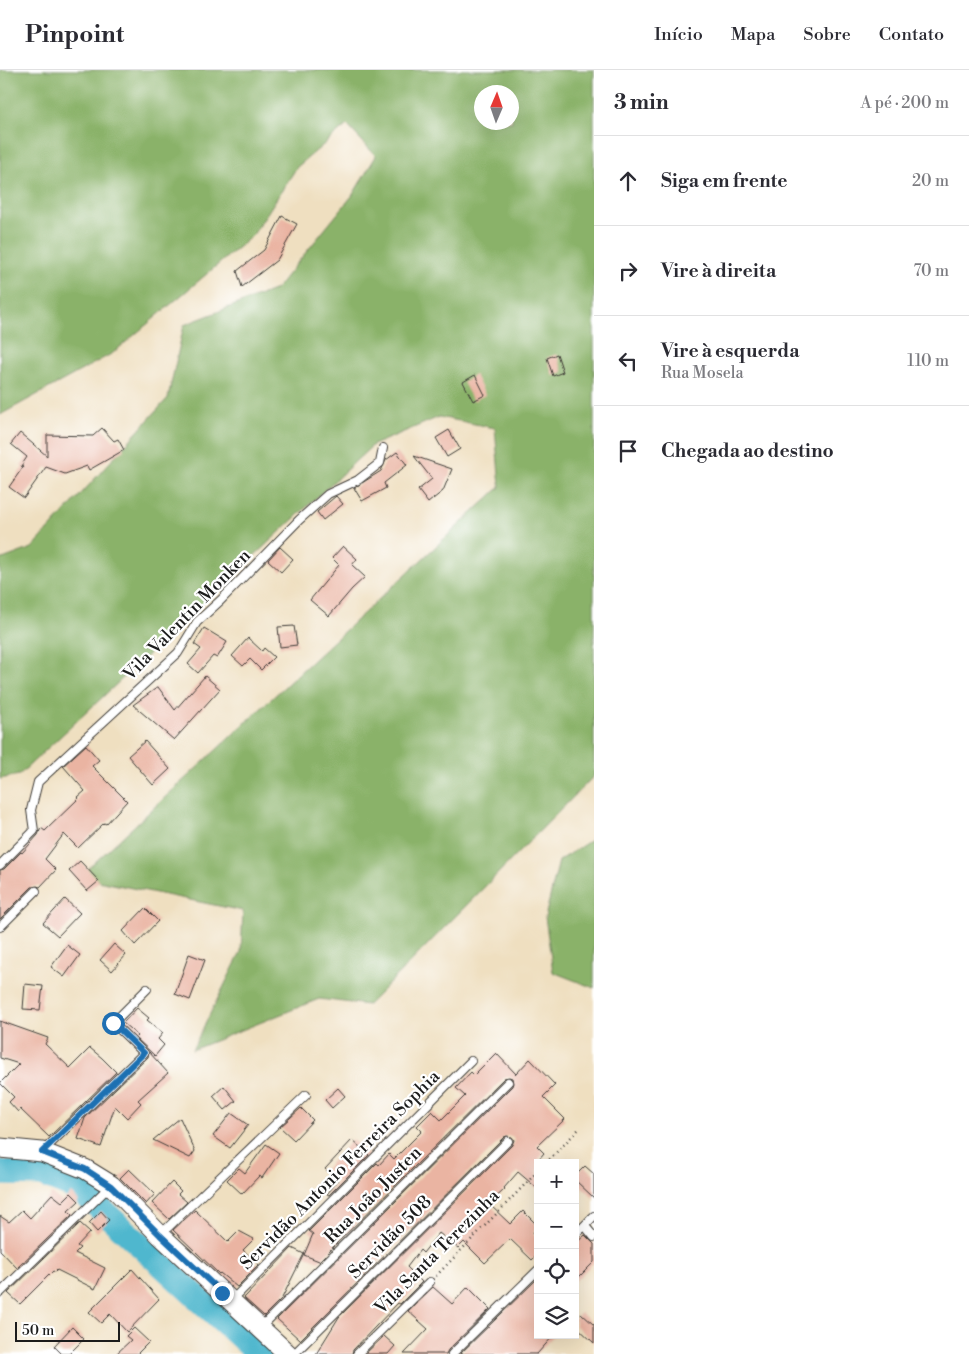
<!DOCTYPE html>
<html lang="pt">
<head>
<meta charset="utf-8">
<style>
  :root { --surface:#fff; --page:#f2f2f3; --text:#2b2b33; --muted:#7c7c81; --line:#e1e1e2 }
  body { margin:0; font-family:"Libre Bodoni",serif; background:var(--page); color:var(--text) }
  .controls { position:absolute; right:15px; bottom:15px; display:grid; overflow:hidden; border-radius:0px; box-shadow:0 5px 20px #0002 }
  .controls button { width:45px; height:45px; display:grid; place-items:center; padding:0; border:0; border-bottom:1px solid var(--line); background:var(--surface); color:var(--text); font:25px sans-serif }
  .compass { position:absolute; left:474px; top:15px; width:45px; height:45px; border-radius:50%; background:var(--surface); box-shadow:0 5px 20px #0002; rotate:2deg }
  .scale { position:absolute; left:15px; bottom:12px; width:105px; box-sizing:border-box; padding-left:5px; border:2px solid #1c1c1c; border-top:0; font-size:14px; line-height:18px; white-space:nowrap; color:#1c1c1c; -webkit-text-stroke:4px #fff; paint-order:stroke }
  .stop { position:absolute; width:15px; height:15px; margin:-11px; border:4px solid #1f6fb2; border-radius:50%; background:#fff }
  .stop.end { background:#1f6fb2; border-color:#fff; box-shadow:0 1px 5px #0008 }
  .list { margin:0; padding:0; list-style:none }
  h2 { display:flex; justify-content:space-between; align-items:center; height:65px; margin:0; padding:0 20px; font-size:21px }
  h2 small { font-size:16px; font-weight:400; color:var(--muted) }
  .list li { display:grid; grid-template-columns:32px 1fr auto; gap:15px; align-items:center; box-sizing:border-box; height:90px; padding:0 20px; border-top:1px solid var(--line) }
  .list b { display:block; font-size:19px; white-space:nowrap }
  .list p { margin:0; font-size:16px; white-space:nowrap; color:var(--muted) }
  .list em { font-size:16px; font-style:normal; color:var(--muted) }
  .icon { flex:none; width:28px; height:28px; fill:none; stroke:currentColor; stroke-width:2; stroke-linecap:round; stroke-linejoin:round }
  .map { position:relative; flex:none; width:594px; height:1284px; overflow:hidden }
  header { display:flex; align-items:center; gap:30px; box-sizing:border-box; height:70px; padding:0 25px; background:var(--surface); border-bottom:1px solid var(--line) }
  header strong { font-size:24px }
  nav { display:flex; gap:28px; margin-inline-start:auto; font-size:18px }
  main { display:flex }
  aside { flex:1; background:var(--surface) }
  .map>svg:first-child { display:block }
</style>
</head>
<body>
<header>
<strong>Pinpoint</strong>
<nav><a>Início</a><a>Mapa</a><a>Sobre</a><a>Contato</a></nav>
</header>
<main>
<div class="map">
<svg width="594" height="1284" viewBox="0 0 594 1284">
  <rect width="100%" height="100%" fill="#fff"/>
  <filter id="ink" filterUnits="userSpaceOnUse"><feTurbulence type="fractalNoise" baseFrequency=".02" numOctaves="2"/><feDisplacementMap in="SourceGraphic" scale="10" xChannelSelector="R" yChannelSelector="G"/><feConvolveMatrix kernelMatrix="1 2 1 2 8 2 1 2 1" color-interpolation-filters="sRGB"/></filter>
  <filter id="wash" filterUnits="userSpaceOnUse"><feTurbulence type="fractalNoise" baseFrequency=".0096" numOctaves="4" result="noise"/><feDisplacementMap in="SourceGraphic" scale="20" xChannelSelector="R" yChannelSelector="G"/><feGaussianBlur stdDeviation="1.12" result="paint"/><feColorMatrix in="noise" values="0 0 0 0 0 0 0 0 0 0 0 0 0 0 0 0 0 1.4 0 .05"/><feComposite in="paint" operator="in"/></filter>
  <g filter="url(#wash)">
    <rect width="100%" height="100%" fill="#efdfc0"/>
    <path fill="#8ab269" stroke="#536742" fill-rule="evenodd" d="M 0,0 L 594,0 L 594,706 L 368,935 L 319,929 L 192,980 L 241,882 L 243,841 L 79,807 L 500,417 L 495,358 L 439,347 L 373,375 L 19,705 L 0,709 L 0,490 L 32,478 L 168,328 L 184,255 L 276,219 L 352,126 L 376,86 L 347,55 L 297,97 L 253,165 L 113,283 L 0,345 ZM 482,22 L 512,22 L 512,52 L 482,52 Z
      M 594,768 L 594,918 L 553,902 L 545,847 L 559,791 Z"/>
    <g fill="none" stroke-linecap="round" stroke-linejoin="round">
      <path stroke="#50b7ce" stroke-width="25" d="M 0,1103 L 41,1104 L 79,1119 L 259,1284"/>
    </g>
    <g id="blocks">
      <path fill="#eab4a2" d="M 282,146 L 297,154 L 277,190 L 242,217 L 237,201 L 264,180 Z
        M 557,284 L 563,302 L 553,306 L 547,288 Z
        M 475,305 L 485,325 L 473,331 L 463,312 Z
        M 102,358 L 114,371 L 118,369 L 124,380 L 89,400 L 87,396 L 65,404 L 46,397 L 24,428 L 9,417 L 23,397 L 21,396 L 27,387 L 11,374 L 20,363 L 47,386 L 47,365 L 93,366 Z
        M 449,360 L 460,379 L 447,387 L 436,368 Z
        M 397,382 L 407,395 L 384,413 L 386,418 L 362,431 L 354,418 L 381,401 L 386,390 Z
        M 414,386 L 452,399 L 443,421 L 428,433 L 418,420 L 432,409 Z
        M 336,426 L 343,434 L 323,450 L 317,442 Z
        M 343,476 L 357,489 L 352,495 L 365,507 L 352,519 L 329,546 L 310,530 L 339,495 L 332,488 Z
        M 280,477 L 293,489 L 281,502 L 268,490 Z
        M 294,556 L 297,575 L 280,577 L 278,557 Z
        M 204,558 L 227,572 L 217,588 L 213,586 L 198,603 L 188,594 L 201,579 L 194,574 Z
        M 248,568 L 262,581 L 264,578 L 274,587 L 261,600 L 250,589 L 243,596 L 232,586 Z
        M 205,606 L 220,619 L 174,670 L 133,635 L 158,617 L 175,640 Z
        M 145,671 L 170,699 L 153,715 L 128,686 Z
        M 86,675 L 99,690 L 92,696 L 127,731 L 106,754 L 104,753 L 78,778 L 64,764 L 45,789 L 56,800 L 40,817 L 37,816 L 32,817 L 0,849 L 0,800 L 4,799 L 21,782 L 22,783 L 38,765 L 41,758 L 45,761 L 79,728 L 78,727 L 85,721 L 63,696 Z
        M 80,791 L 99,811 L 87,821 L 69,801 Z
        M 65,829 L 80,843 L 58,866 L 43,853 Z
        M 145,838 L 158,851 L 135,875 L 123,861 Z
        M 114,874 L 126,885 L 112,901 L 100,890 Z
        M 67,875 L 80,885 L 64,907 L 51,897 Z
        M 189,884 L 205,890 L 190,930 L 175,924 Z
        M 25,914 L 43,916 L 40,940 L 23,939 Z
        M 137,938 L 149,948 L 147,950 L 163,963 L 158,969 L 164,975 L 155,986 L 136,968 L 138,966 L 123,953 Z
        M 0,951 L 48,968 L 45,974 L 70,998 L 90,978 L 102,988 L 116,1002 L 49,1067 L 20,1039 L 18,1042 L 9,1032 L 14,1027 L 0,1013 L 19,994 L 0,988 Z
        M 149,982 L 168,1003 L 138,1030 L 141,1033 L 127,1048 L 115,1036 L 101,1077 L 78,1069 L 85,1048 L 148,987 Z
        M 496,983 L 516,1004 L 530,989 L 555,1015 L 543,1027 L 565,1049 L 537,1076 L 544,1083 L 538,1090 L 538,1119 L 518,1102 L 504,1118 L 505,1119 L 489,1134 L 510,1154 L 523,1141 L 538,1156 L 533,1163 L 538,1167 L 538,1184 L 532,1190 L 510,1169 L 485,1193 L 464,1172 L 458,1178 L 439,1163 L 423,1183 L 420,1180 L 407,1197 L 422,1212 L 400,1234 L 398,1233 L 353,1280 L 352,1284 L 316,1284 L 339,1247 L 512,1075 L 514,1070 L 512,1067 L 507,1066 L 504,1067 L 300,1270 L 277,1249 L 512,1016 L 513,1013 L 512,1008 L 509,1007 L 504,1008 L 319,1191 L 304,1185 L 313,1164 L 309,1161 L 377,1093 L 379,1095 L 389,1084 L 394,1089 L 422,1061 L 417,1056 L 432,1041 L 441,1050 L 465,1026 L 456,1018 L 471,1002 L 474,1005 Z
        M 224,1016 L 236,1031 L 225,1040 L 213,1026 Z
        M 338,1018 L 345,1026 L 332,1038 L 325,1030 Z
        M 301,1038 L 313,1050 L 294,1070 L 280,1057 Z
        M 231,1043 L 248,1055 L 230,1078 L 213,1066 Z
        M 180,1048 L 195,1081 L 190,1088 L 153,1070 Z
        M 352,1070 L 369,1085 L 329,1125 L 327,1124 L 338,1111 L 325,1099 Z
        M 266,1074 L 279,1083 L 262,1108 L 259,1106 L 242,1124 L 227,1110 L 239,1098 L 245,1103 Z
        M 585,1096 L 594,1104 L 594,1128 L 575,1110 L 575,1106 Z
        M 129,1099 L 155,1124 L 146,1134 L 120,1108 Z
        M 172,1112 L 181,1121 L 178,1124 L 187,1132 L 169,1149 L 152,1133 Z
        M 71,1123 L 79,1131 L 68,1141 L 72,1145 L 17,1198 L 0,1180 L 0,1146 L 9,1152 L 22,1140 L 30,1148 L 52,1124 L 62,1132 Z
        M 195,1140 L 228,1172 L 239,1161 L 254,1169 L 243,1180 L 259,1195 L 237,1217 L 220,1203 L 219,1204 L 173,1160 Z
        M 101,1141 L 109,1150 L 97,1162 L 89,1153 Z
        M 80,1153 L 90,1162 L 77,1176 L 80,1178 L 75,1183 L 105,1198 L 95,1219 L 57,1200 L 55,1202 L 53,1201 L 20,1234 L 8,1223 Z
        M 585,1165 L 594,1174 L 594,1192 L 575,1211 L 575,1174 Z
        M 292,1178 L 304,1184 L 282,1228 L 264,1246 L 244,1228 Z
        M 132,1199 L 159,1229 L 127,1262 L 110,1244 L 101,1253 L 89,1242 Z
        M 538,1208 L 538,1265 L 554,1265 L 537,1284 L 460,1284 Z
        M 433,1217 L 452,1234 L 468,1217 L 490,1239 L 448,1280 L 446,1284 L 404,1284 L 428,1259 L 408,1241 Z
        M 581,1243 L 594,1255 L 594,1273 L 575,1255 L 575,1249 Z
        M 72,1257 L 84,1269 L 69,1284 L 62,1284 L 54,1276 Z
        M 134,1258 L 149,1272 L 137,1284 L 116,1284 L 131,1270 L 126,1266 Z
        M 384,1266 L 395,1276 L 388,1284 L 365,1284 Z"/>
    </g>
  </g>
  <g filter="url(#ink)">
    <use href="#blocks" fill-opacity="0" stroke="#3c3935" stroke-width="1"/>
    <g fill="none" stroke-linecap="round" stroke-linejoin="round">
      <g stroke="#3c3935" stroke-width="10">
        <path id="service" d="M 0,795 L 34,761 L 31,740 L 38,712 L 178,583 L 197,552 L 221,530 L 299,450 L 328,424 L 358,410 L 380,393 L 383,378
          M 0,857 L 36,821
          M 43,1081 L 144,983 L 113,953 L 147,919
          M 585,1156 L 594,1167
          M 161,1164 L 306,1025
          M 575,1165 L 594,1146
          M 0,1223 L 111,1115
          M 232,1230 L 471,991
          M 261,1257 L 508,1012
          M 294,1284 L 508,1071
          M 357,1284 L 430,1212
          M 452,1284 L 538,1200"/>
      </g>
      <g stroke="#3c3935" stroke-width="21">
        <path id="tertiary" d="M 0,1078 L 42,1082 L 85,1099 L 111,1115 L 160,1165 L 288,1284"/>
      </g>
      <path stroke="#3c3935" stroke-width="2.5" stroke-dasharray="1 4" stroke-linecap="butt" d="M 546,1093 L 579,1059
        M 436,1206 L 538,1101"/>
      <use href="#service" stroke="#fff" stroke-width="8"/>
      <use href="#tertiary" stroke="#fff" stroke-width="19"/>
    </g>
  </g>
  <g fill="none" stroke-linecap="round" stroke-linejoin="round" filter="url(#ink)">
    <path stroke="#1f6fb2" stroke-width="6" d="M 113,953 L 144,983 L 42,1082 L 85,1099 L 111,1116 L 160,1165 L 222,1223"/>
  </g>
  <g text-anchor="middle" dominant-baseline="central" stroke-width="4.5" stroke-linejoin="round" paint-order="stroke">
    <g font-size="18" fill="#1c1c1c" stroke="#fff">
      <text transform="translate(187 545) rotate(-46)">Vila Valentin Monken</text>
      <text transform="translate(340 1100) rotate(-45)">Servidão Antonio Ferreira Sophia</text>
      <text transform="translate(373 1125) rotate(-45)">Rua João Justen</text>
      <text transform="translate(390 1167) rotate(-45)">Servidão 508</text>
      <text transform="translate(437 1182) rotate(-45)">Vila Santa Terezinha</text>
    </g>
  </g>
</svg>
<div class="controls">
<button>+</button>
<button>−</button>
<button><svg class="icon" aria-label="locate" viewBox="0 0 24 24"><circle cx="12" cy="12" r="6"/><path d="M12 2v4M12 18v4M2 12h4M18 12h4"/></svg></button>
<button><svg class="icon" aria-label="layers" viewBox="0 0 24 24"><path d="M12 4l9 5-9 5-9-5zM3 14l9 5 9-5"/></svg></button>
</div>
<svg class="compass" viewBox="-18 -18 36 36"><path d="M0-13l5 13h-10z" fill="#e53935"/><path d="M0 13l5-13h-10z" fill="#7c7c81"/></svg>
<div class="scale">50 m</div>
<div class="stop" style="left:113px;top:953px"></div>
<div class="stop end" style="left:222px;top:1223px"></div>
</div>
<aside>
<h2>3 min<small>A pé · 200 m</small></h2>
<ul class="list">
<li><svg class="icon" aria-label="ahead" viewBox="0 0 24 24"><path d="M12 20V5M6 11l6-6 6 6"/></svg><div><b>Siga em frente</b></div><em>20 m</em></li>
<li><svg class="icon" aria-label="right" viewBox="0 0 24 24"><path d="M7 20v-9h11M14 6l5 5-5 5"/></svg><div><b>Vire à direita</b></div><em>70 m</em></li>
<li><svg class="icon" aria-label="left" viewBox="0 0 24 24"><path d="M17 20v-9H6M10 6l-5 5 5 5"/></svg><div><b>Vire à esquerda</b><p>Rua Mosela</p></div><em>110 m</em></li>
<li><svg class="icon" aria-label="arrive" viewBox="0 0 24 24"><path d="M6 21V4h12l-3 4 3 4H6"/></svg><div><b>Chegada ao destino</b></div></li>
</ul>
</aside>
</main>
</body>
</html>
